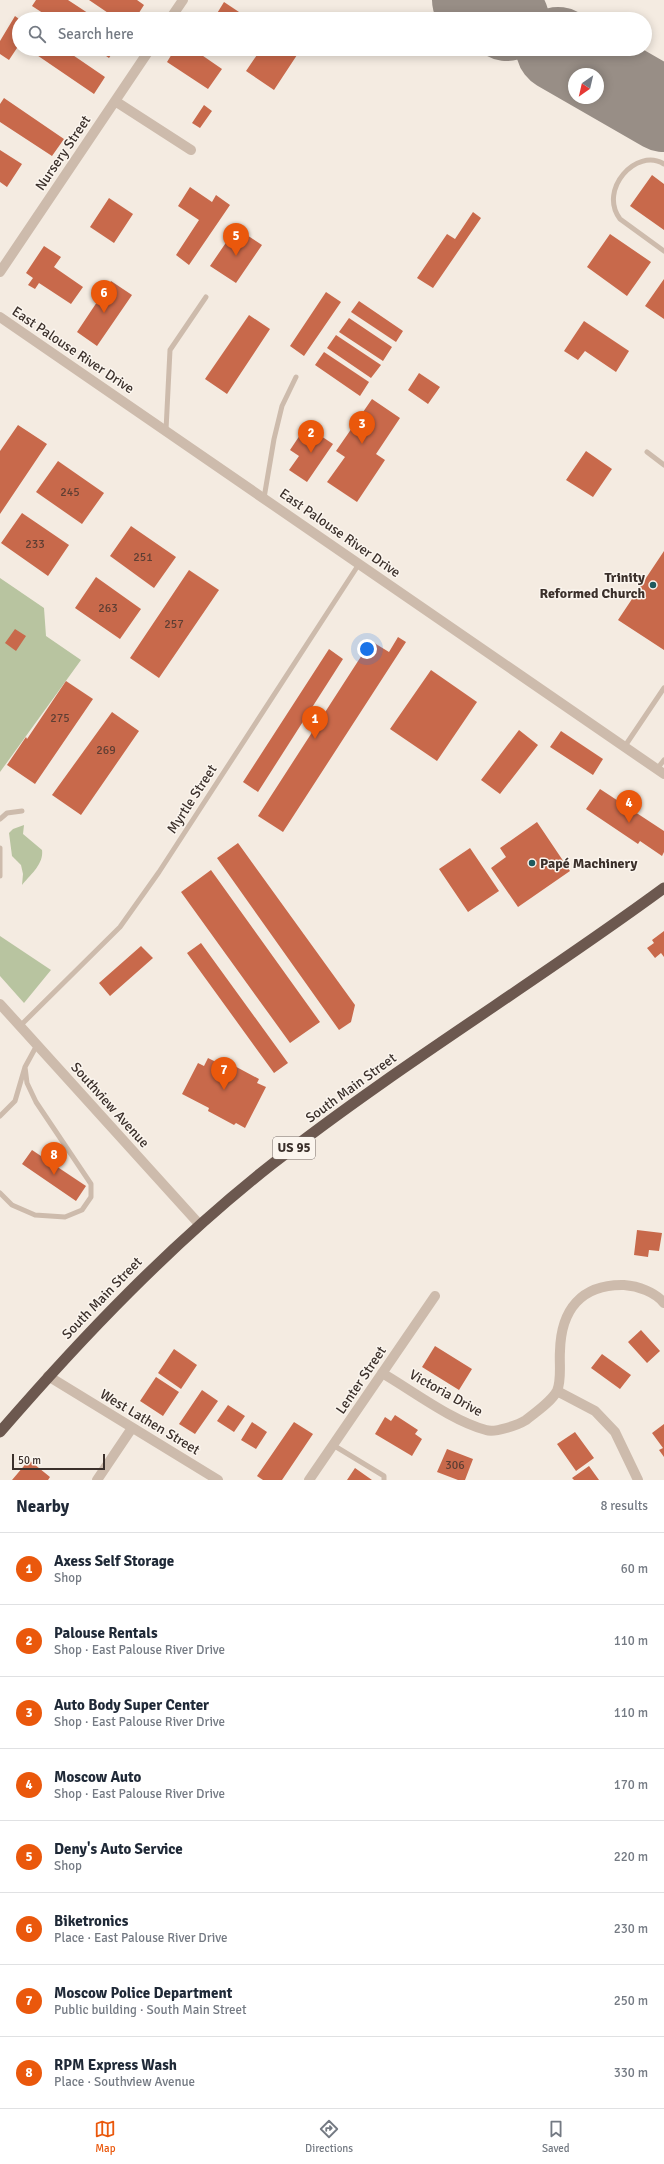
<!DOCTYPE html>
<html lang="en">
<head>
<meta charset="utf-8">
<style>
  :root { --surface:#fff; --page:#f6f6f7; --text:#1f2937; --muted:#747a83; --line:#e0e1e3; --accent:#ea580c }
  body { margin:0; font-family:Signika,sans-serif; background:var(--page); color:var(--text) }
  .compass { position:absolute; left:568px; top:68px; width:36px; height:36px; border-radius:50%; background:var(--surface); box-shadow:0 2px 10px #0003; rotate:214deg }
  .scale { position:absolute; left:12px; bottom:10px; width:93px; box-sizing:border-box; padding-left:4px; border:2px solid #3b302b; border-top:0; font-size:11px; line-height:14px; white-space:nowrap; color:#3b302b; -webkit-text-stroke:3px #fbf5ee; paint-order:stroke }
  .you { position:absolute; left:367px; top:649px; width:14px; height:14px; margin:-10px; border:3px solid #fff; border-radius:50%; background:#1a73e8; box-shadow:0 0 0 6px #1a73e833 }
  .badge { display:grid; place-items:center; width:26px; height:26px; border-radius:50%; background:var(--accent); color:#fff; font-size:13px; font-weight:700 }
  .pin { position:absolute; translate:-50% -33px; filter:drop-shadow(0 1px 2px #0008) }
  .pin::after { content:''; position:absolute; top:21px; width:14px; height:12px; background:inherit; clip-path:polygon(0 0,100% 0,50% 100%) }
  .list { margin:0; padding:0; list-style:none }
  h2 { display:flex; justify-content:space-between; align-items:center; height:52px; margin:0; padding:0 16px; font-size:17px }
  h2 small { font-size:13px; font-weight:400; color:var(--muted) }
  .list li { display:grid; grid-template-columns:26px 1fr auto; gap:12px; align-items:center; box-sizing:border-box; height:72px; padding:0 16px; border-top:1px solid var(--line) }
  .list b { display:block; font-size:15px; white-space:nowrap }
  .list p { margin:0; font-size:13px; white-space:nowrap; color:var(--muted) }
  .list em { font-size:13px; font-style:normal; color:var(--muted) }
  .icon { flex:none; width:22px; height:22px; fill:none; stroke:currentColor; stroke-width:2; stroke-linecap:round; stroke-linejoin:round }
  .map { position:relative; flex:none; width:664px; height:1480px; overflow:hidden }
  .search { position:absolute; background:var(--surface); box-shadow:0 2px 10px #0003; left:12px; right:12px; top:12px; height:44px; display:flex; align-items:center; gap:10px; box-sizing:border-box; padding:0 14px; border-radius:22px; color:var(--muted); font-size:15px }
  .sheet { height:628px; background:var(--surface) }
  nav { display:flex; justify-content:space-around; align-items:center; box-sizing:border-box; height:56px; border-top:1px solid var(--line); background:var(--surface); font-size:11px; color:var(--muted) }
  nav a { display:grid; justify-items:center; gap:2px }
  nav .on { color:var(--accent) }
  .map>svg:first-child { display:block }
</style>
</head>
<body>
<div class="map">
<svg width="664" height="1480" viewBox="0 0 664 1480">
  <rect width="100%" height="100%" fill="#f4ebe1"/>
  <path fill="#b8c4a0" d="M 0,578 L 44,608 L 46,636 L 81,660 L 0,772 Z
    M 24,825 L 23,834 L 42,850 C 44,864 30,875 22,885 L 23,874 L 21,865 L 12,856 L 9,833 L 13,829 Z
    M 0,936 L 51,970 L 24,1003 L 0,976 Z"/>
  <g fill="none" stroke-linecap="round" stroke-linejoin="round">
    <path stroke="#988e86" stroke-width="84" d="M 474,0 L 507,19
      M 558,49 L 664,110"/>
  </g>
  <path fill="#c8694b" d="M 36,0 L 68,0 L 97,19 L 52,19 L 32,6 Z
    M 89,0 L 137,0 L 144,5 L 135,19 L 117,19 Z
    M 224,2 L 248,18 L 247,19 L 221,19 L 216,15 Z
    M 15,16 L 19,19 L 19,45 L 9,60 L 0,54 L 0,41 Z
    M 28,49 L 64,49 L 105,77 L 94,94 Z
    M 96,49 L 115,49 L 109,58 Z
    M 175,49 L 193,49 L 222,69 L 208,89 L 167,62 Z
    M 216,49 L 232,49 L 227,56 Z
    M 261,49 L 287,49 L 297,55 L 274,90 L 246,71 Z
    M 4,98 L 64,139 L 52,156 L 0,122 L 0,104 Z
    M 204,105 L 212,111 L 200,128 L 192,123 Z
    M 0,150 L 22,164 L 7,187 L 0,182 Z
    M 652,175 L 664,184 L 664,230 L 630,206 Z
    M 190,187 L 212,202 L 216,195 L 230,205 L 189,265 L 176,255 L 199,220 L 178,206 Z
    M 109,198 L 133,214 L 114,243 L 90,227 Z
    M 473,212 L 481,218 L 433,288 L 417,278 L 447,234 L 455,239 Z
    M 236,228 L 262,245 L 236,283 L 210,266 Z
    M 610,234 L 651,262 L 627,296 L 587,267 Z
    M 44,246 L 61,257 L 54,267 L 83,287 L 71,304 L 39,283 L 35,289 L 28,285 L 33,278 L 26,273 Z
    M 664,279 L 664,319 L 645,306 Z
    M 111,281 L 132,295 L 97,346 L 77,332 Z
    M 326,292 L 341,302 L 304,356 L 290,346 Z
    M 359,301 L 403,331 L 396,342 L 351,312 Z
    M 249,315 L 270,329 L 227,394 L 205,379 Z
    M 349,318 L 392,347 L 383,361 L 339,332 Z
    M 584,321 L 629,351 L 616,372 L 585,351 L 578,360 L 564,351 Z
    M 336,335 L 381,365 L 371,378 L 327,348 Z
    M 324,352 L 369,382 L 360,396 L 315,365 Z
    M 419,373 L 440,387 L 428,404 L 408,390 Z
    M 372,399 L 400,418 L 376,454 L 385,460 L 357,502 L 327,482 L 345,457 L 336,451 Z
    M 18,425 L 47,444 L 0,514 L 0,451 Z
    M 306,426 L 333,444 L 307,482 L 289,470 L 299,456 L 290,450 Z
    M 586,451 L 612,469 L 593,497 L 566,480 Z
    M 58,461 L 104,493 L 82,524 L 36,492 Z
    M 22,513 L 69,545 L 48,576 L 1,543 Z
    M 131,526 L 176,557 L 154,588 L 110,556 Z
    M 664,551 L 664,650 L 618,620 Z
    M 189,570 L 219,590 L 159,678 L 130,658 Z
    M 96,577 L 141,609 L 120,639 L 75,608 Z
    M 15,629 L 26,636 L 16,651 L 5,643 Z
    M 398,637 L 406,642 L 283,832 L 258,816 L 371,641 L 389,652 Z
    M 329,649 L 343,659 L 258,792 L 243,782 Z
    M 431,670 L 477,702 L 437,761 L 390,729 Z
    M 66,681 L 93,699 L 35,784 L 7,765 L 26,737 L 27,739 Z
    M 112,712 L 139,731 L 81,815 L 52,795 Z
    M 519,730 L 538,745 L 500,794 L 481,780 Z
    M 561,731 L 603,759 L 593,775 L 550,747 Z
    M 600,789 L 664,831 L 664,852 L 662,856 L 640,841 L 638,844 L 586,809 Z
    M 537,822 L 570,871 L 518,907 L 491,868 L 506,857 L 500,848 Z
    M 238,843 L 355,1005 L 351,1022 L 339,1030 L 217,858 Z
    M 470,848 L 499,891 L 468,912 L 439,869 Z
    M 211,870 L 320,1022 L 290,1043 L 181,892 Z
    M 664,931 L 664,957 L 661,953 L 655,958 L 647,948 L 654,943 L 652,940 Z
    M 201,943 L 288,1063 L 274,1073 L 187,953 Z
    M 141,946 L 153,958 L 110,996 L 99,983 Z
    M 208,1058 L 226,1067 L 229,1063 L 259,1079 L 257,1083 L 266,1087 L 245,1128 L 236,1123 L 234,1125 L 208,1111 L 209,1108 L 182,1094 L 198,1063 L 204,1066 Z
    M 32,1150 L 86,1186 L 76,1201 L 22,1164 Z
    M 637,1230 L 662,1233 L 659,1251 L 649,1250 L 648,1257 L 634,1255 Z
    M 641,1330 L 660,1351 L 647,1363 L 628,1342 Z
    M 435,1346 L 472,1369 L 459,1390 L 422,1367 Z
    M 174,1349 L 197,1365 L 181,1389 L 158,1373 Z
    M 602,1354 L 631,1375 L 620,1389 L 591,1368 Z
    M 156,1377 L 179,1392 L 163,1416 L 140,1401 Z
    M 202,1390 L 218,1401 L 195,1434 L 179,1424 Z
    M 228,1405 L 245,1416 L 234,1432 L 217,1421 Z
    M 395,1415 L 418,1430 L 415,1434 L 422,1439 L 412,1456 L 375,1434 L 385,1417 L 391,1421 Z
    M 252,1422 L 267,1432 L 256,1449 L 241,1440 Z
    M 294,1422 L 313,1434 L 282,1480 L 263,1480 L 257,1476 Z
    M 664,1424 L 664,1457 L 659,1450 L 663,1448 L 652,1433 Z
    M 575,1432 L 594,1458 L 576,1471 L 557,1444 Z
    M 447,1449 L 473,1459 L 465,1480 L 458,1480 L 437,1472 Z
    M 29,1460 L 50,1477 L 48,1480 L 12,1480 Z
    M 589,1466 L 599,1480 L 574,1480 L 572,1478 Z
    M 355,1468 L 372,1480 L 347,1480 Z"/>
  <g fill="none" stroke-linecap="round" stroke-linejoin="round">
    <path stroke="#cdbbac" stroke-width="5" d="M 664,164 C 636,147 598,190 620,219 L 664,251
      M 166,430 L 170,350 L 206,297
      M 647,452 L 664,465
      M 264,498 L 274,439 L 282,406 L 296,377
      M 625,746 L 664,688
      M 657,769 L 664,760
      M 0,819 L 7,813 L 22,811
      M 0,848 L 0,876
      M 20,1026 L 120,927 L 159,872 L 359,564
      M 0,1116 L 15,1101 L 25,1067 L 37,1045
      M 0,1193 L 12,1205 L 35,1215 L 65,1217 L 82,1210 L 91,1197 L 91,1184 L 36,1102 L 27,1083 L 25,1067
      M 333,1445 L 384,1476 L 384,1480"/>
    <path stroke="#cdbbac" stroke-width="10" d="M 170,19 L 183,0
      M 115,101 L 191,150
      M 0,272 L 150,49
      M 0,317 L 664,774
      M 0,1004 L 200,1225
      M 382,1373 C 413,1391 452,1421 486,1430 C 495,1433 518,1425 526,1420 C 536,1412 551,1402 557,1391 C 562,1380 559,1363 560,1351 C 561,1310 581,1284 624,1285 C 638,1286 655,1292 664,1303
      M 48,1376 L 218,1480
      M 557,1391 L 595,1411 L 615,1432 L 638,1480
      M 97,1480 L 132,1428
      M 309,1480 L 435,1296"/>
    <path stroke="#6c584f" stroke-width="11" d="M 0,1432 C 83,1336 171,1244 271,1165 C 397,1066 535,983 664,888"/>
  </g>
  <g fill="#1f5a5e" stroke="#fbf5ee" stroke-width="1.5">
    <circle cx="653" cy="585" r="4"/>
    <circle cx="532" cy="863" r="4"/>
  </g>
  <g text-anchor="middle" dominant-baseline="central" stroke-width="3" stroke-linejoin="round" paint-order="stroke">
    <g font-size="12" fill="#5e3e33">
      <text x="70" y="492">245</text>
      <text x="35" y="544">233</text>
      <text x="143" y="557">251</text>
      <text x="108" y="608">263</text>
      <text x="174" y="624">257</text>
      <text x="60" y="718">275</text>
      <text x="106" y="750">269</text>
      <text x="455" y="1465">306</text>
    </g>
    <rect fill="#fbf5ee" stroke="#756b66" stroke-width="1" x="273" y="1137" width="42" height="22" rx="3"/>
    <g font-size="13" font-weight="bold" fill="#3b302b">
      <text x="294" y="1148">US 95</text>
    </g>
    <g font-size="14" fill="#3b302b" stroke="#fbf5ee">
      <text transform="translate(63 153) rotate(-56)">Nursery Street</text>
      <text transform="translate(73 350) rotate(34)">East Palouse River Drive</text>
      <text transform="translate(340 533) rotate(35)">East Palouse River Drive</text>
      <text transform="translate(192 799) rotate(-57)">Myrtle Street</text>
      <text transform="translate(351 1088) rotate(-36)">South Main Street</text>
      <text transform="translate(110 1105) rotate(48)">Southview Avenue</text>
      <text transform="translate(102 1298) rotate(-46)">South Main Street</text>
      <text transform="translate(361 1380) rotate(-56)">Lenter Street</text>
      <text transform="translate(446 1393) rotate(29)">Victoria Drive</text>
      <text transform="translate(150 1422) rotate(31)">West Lathen Street</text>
    </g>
    <g font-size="14" font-weight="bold" fill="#3b302b" stroke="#fbf5ee" text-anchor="end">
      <text x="645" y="577">Trinity<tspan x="645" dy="16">Reformed Church</tspan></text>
      <text x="540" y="863" text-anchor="start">Papé Machinery</text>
    </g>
  </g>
</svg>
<svg class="compass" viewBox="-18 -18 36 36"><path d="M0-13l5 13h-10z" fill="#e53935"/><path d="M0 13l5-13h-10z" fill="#747a83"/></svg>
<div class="scale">50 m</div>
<div class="you"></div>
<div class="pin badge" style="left:315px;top:739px">1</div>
<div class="pin badge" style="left:311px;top:453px">2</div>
<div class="pin badge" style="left:362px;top:444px">3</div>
<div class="pin badge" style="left:629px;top:823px">4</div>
<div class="pin badge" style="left:236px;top:256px">5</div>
<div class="pin badge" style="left:104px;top:313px">6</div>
<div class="pin badge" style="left:224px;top:1090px">7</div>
<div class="pin badge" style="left:54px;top:1175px">8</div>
<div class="search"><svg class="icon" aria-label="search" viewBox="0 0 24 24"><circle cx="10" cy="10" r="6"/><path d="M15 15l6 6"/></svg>Search here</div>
</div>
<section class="sheet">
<h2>Nearby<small>8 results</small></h2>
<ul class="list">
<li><span class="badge">1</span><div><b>Axess Self Storage</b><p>Shop</p></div><em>60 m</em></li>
<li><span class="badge">2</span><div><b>Palouse Rentals</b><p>Shop · East Palouse River Drive</p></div><em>110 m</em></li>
<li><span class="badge">3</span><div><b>Auto Body Super Center</b><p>Shop · East Palouse River Drive</p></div><em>110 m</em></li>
<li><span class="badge">4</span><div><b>Moscow Auto</b><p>Shop · East Palouse River Drive</p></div><em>170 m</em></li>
<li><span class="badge">5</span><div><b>Deny's Auto Service</b><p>Shop</p></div><em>220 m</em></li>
<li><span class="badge">6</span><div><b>Biketronics</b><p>Place · East Palouse River Drive</p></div><em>230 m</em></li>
<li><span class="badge">7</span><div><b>Moscow Police Department</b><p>Public building · South Main Street</p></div><em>250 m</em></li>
<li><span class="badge">8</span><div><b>RPM Express Wash</b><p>Place · Southview Avenue</p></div><em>330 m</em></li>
</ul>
</section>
<nav>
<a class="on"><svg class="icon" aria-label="map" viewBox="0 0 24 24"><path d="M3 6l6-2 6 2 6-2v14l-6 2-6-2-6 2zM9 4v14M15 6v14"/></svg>Map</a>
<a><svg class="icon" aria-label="directions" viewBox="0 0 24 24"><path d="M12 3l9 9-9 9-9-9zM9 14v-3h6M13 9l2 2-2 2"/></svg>Directions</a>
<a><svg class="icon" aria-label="saved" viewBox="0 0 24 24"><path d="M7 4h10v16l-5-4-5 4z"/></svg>Saved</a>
</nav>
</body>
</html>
